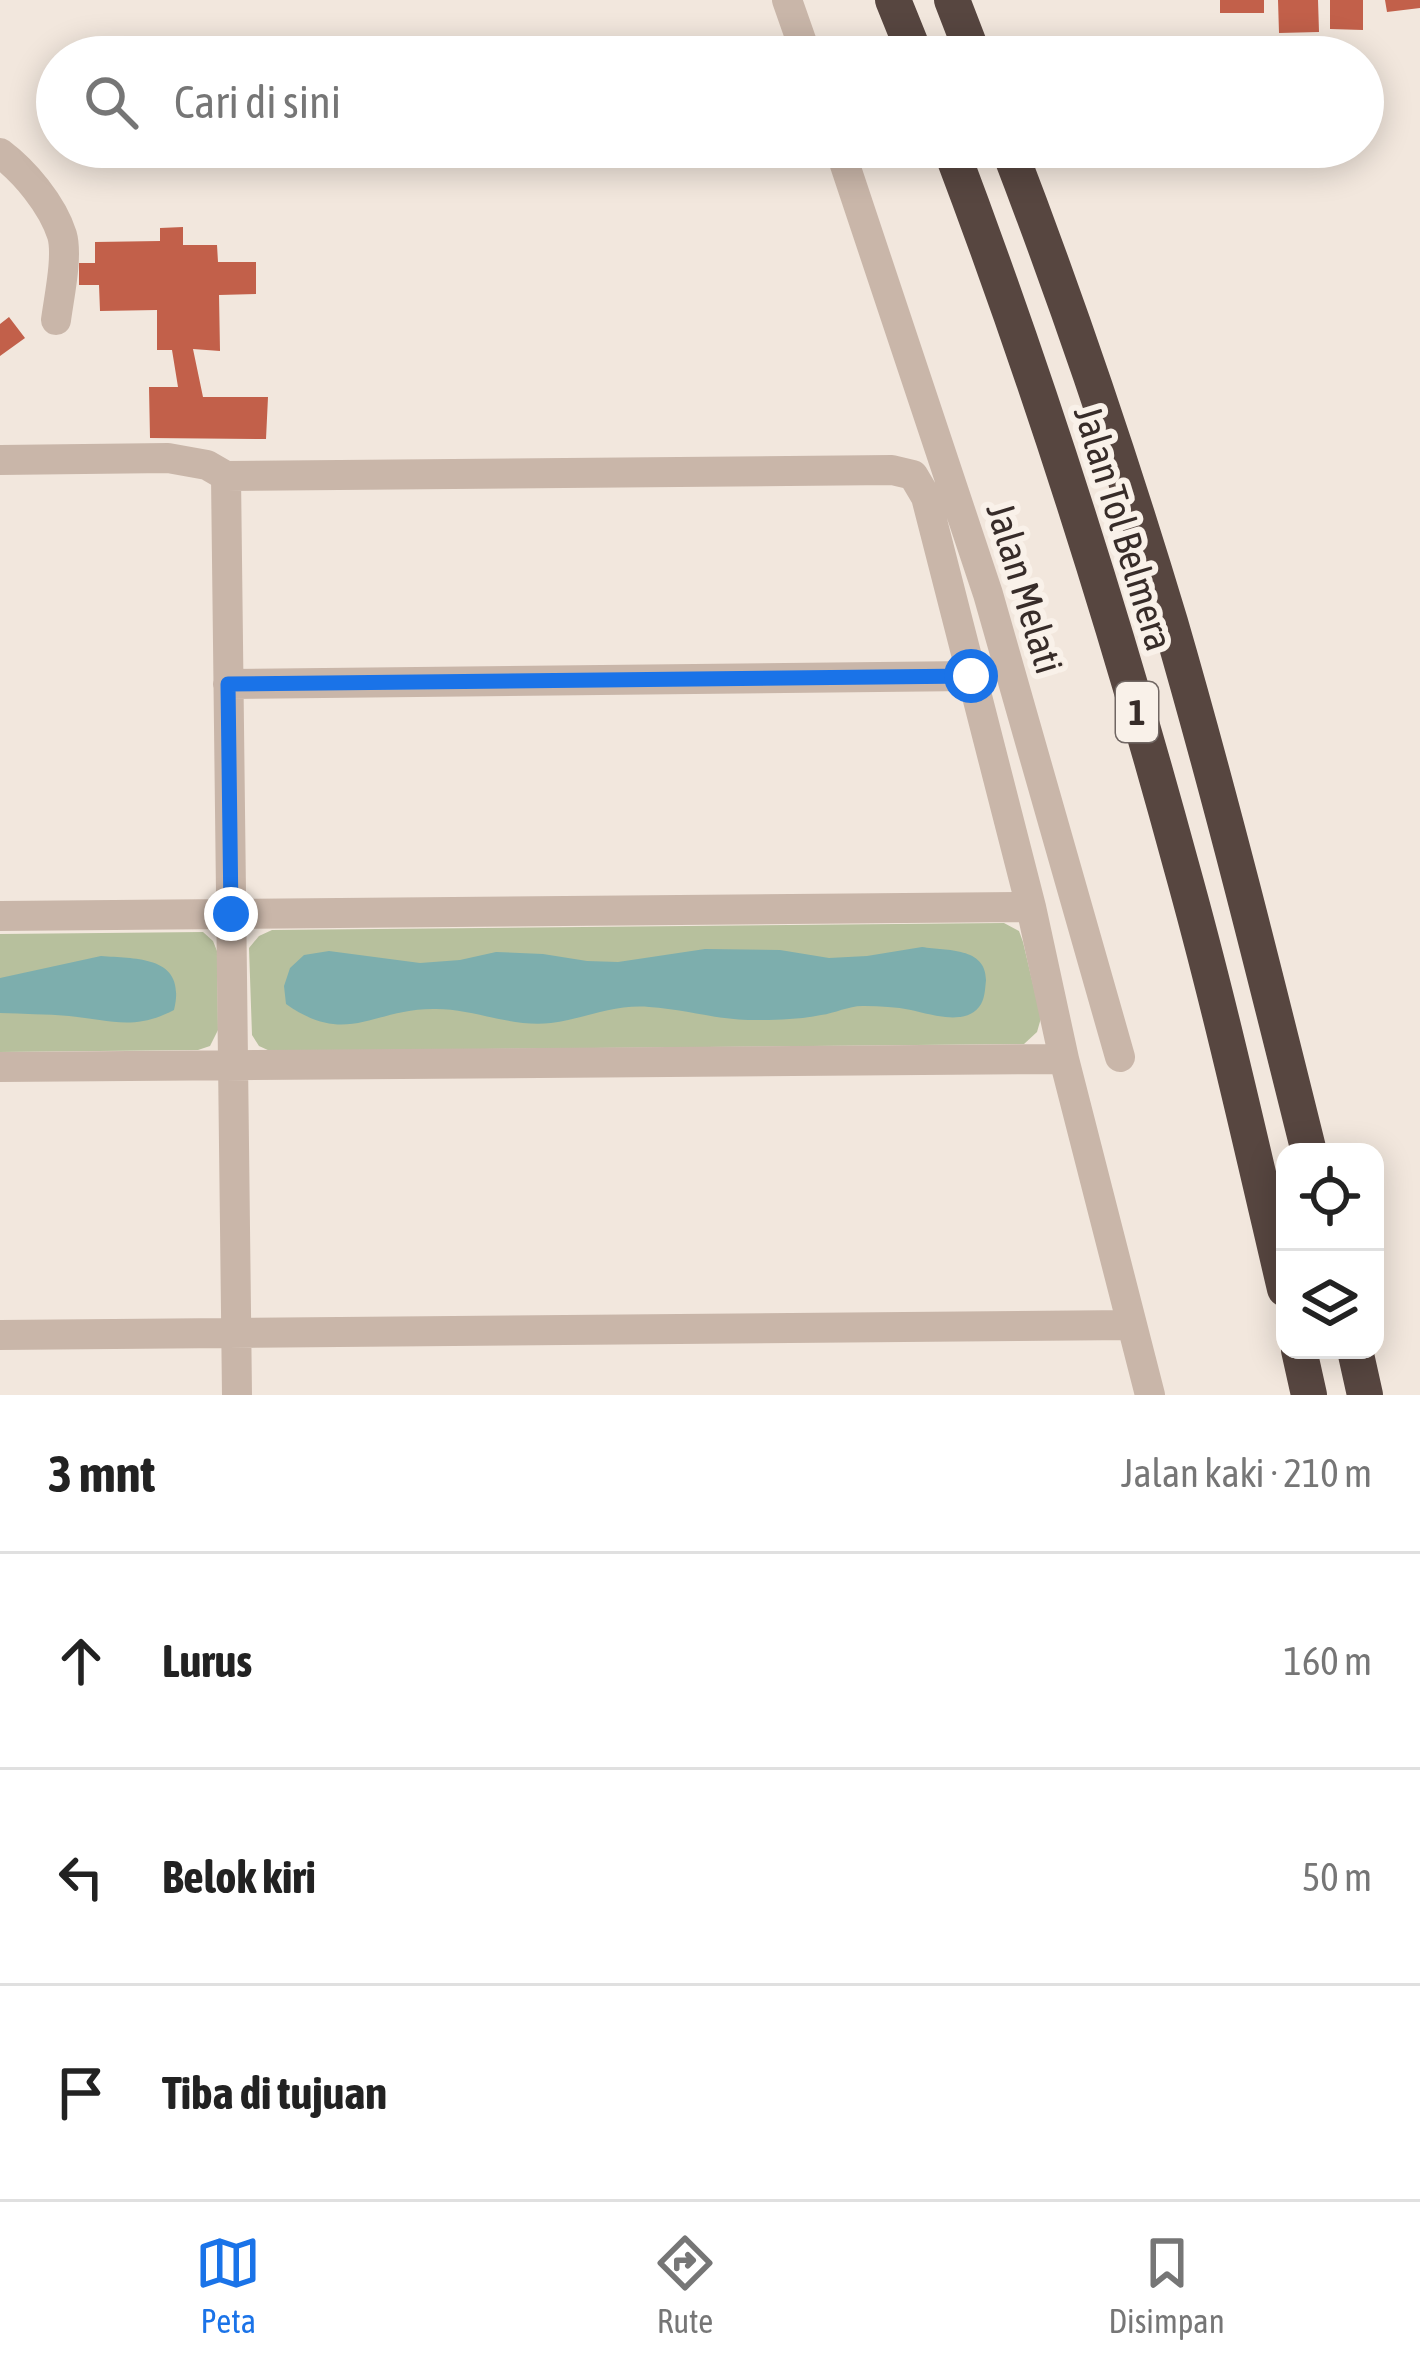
<!DOCTYPE html>
<html lang="id">
<head>
<meta charset="utf-8">
<style>
  :root { --surface:#fff; --page:#f6f6f6; --text:#222; --muted:#767676; --line:#e0e0e0; --accent:#1a73e8 }
  body { margin:0; font-family:"Asap Condensed",sans-serif; background:var(--page); color:var(--text) }
  .controls { position:absolute; right:36px; bottom:36px; display:grid; overflow:hidden; border-radius:24px; box-shadow:0 6px 30px #0003 }
  .controls button { width:108px; height:108px; display:grid; place-items:center; padding:0; border:0; border-bottom:3px solid var(--line); background:var(--surface); color:var(--text); font:60px sans-serif }
  .stop { position:absolute; width:36px; height:36px; margin:-27px; border:9px solid #1a73e8; border-radius:50%; background:#fff }
  .stop.end { background:#1a73e8; border-color:#fff; box-shadow:0 3px 12px #0008 }
  .list { margin:0; padding:0; list-style:none }
  h2 { display:flex; justify-content:space-between; align-items:center; height:156px; margin:0; padding:0 48px; font-size:51px }
  h2 small { font-size:39px; font-weight:400; color:var(--muted) }
  .list li { display:grid; grid-template-columns:78px 1fr auto; gap:36px; align-items:center; box-sizing:border-box; height:216px; padding:0 48px; border-top:3px solid var(--line) }
  .list b { display:block; font-size:45px; white-space:nowrap }
  .list em { font-size:39px; font-style:normal; color:var(--muted) }
  .icon { flex:none; width:66px; height:66px; fill:none; stroke:currentColor; stroke-width:2; stroke-linecap:round; stroke-linejoin:round }
  .map { position:relative; flex:none; width:1420px; height:1395px; overflow:hidden }
  .search { position:absolute; background:var(--surface); box-shadow:0 6px 30px #0003; left:36px; right:36px; top:36px; height:132px; display:flex; align-items:center; gap:30px; box-sizing:border-box; padding:0 42px; border-radius:66px; color:var(--muted); font-size:45px }
  .sheet { height:804px; background:var(--surface) }
  nav { display:flex; justify-content:space-around; align-items:center; box-sizing:border-box; height:168px; border-top:3px solid var(--line); background:var(--surface); font-size:33px; color:var(--muted) }
  nav a { display:grid; justify-items:center; gap:6px }
  nav .on { color:var(--accent) }
  .map>svg:first-child { display:block }
</style>
</head>
<body>
<div class="map">
<svg width="1420" height="1395" viewBox="0 0 1420 1395">
  <rect width="100%" height="100%" fill="#f2e7dd"/>
  <path fill="#b7c09d" d="M 1004,923 L 1019,931 L 1023,942 L 1041,1018 L 1037,1032 L 1024,1044 L 270,1051 L 259,1046 L 252,1035 L 249,948 L 259,936 L 272,930 Z
    M 203,932 L 213,941 L 217,951 L 218,1030 L 210,1046 L 198,1050 L 0,1052 L 0,934 Z"/>
  <path fill="#7daead" d="M 922,947 C 947,951 986,947 986,980 C 985,989 985,1000 979,1007 C 964,1026 930,1014 911,1010 C 896,1007 880,1006 865,1006 C 850,1005 836,1013 821,1015 C 798,1020 771,1020 748,1020 C 714,1019 683,1009 649,1007 C 614,1004 584,1019 551,1023 C 511,1028 473,1008 433,1009 C 372,1009 347,1047 286,1004 L 284,986 L 290,968 L 304,955 L 329,951 L 420,963 L 460,960 L 496,952 L 543,954 L 587,961 L 618,962 L 705,949 L 780,950 L 829,958 L 867,956 Z
    M 101,956 C 139,959 187,956 174,1010 C 134,1031 110,1020 69,1016 C 46,1014 23,1014 0,1013 L 0,978 Z"/>
  <path fill="#c2604a" d="M 1220,0 L 1264,0 L 1264,13 L 1220,13 Z
    M 1278,0 L 1318,0 L 1319,32 L 1279,33 Z
    M 1330,0 L 1363,0 L 1363,30 L 1330,29 Z
    M 1385,0 L 1420,0 L 1420,8 L 1387,12 Z
    M 183,227 L 183,245 L 217,245 L 218,262 L 256,262 L 256,294 L 219,295 L 220,351 L 193,349 L 203,397 L 268,397 L 266,439 L 150,438 L 149,387 L 178,387 L 172,350 L 157,350 L 157,310 L 100,311 L 99,285 L 79,285 L 79,263 L 95,263 L 95,242 L 160,241 L 160,228 Z
    M 9,317 L 25,338 L 0,356 L 0,324 Z"/>
  <g fill="none" stroke-linecap="round" stroke-linejoin="round">
    <path stroke="#c9b6a9" stroke-width="30" d="M 787,0 L 807,57
      M 839,147 L 988,594 L 1120,1057
      M 0,153 C 25,172 52,204 62,235 C 68,256 59,297 56,320
      M 0,460 L 168,458 L 207,465 L 226,476 L 892,470 L 913,475 L 926,497 L 1031,907 L 1064,1059 L 1150,1395
      M 226,476 L 237,1395
      M 228,684 L 971,676
      M 0,916 L 1031,907
      M 0,1067 L 1064,1059
      M 0,1335 L 1131,1325"/>
    <path stroke="#574640" stroke-width="36" d="M 893,0 L 916,57
      M 952,0 L 974,57
      M 950,147 C 1039,382 1115,622 1181,865 C 1220,1005 1252,1148 1285,1289
      M 1008,147 C 1068,303 1122,462 1170,622 C 1221,798 1265,975 1309,1152
      M 1299,1350 L 1309,1395
      M 1355,1350 L 1365,1395"/>
  </g>
  <g fill="none" stroke-linecap="round" stroke-linejoin="round">
    <path stroke="#1a73e8" stroke-width="15" d="M 231,914 L 228,684 L 971,676"/>
  </g>
  <g text-anchor="middle" dominant-baseline="central" stroke-width="12" stroke-linejoin="round" paint-order="stroke">
    <rect fill="#f9f1e9" stroke="#716763" stroke-width="3" x="1116" y="682" width="42" height="60" rx="9"/>
    <g font-size="36" font-weight="bold" fill="#372c29">
      <text x="1137" y="712">1</text>
    </g>
    <g font-size="39" fill="#372c29" stroke="#f9f1e9">
      <text transform="translate(1124 528) rotate(73)">Jalan Tol Belmera</text>
      <text transform="translate(1025 588) rotate(73)">Jalan Melati</text>
    </g>
  </g>
</svg>
<div class="controls">
<button><svg class="icon" aria-label="locate" viewBox="0 0 24 24"><circle cx="12" cy="12" r="6"/><path d="M12 2v4M12 18v4M2 12h4M18 12h4"/></svg></button>
<button><svg class="icon" aria-label="layers" viewBox="0 0 24 24"><path d="M12 4l9 5-9 5-9-5zM3 14l9 5 9-5"/></svg></button>
</div>
<div class="stop" style="left:971px;top:676px"></div>
<div class="stop end" style="left:231px;top:914px"></div>
<div class="search"><svg class="icon" aria-label="search" viewBox="0 0 24 24"><circle cx="10" cy="10" r="6"/><path d="M15 15l6 6"/></svg>Cari di sini</div>
</div>
<section class="sheet">
<h2>3 mnt<small>Jalan kaki · 210 m</small></h2>
<ul class="list">
<li><svg class="icon" aria-label="ahead" viewBox="0 0 24 24"><path d="M12 20V5M6 11l6-6 6 6"/></svg><div><b>Lurus</b></div><em>160 m</em></li>
<li><svg class="icon" aria-label="left" viewBox="0 0 24 24"><path d="M17 20v-9H6M10 6l-5 5 5 5"/></svg><div><b>Belok kiri</b></div><em>50 m</em></li>
<li><svg class="icon" aria-label="arrive" viewBox="0 0 24 24"><path d="M6 21V4h12l-3 4 3 4H6"/></svg><div><b>Tiba di tujuan</b></div></li>
</ul>
</section>
<nav>
<a class="on"><svg class="icon" aria-label="map" viewBox="0 0 24 24"><path d="M3 6l6-2 6 2 6-2v14l-6 2-6-2-6 2zM9 4v14M15 6v14"/></svg>Peta</a>
<a><svg class="icon" aria-label="directions" viewBox="0 0 24 24"><path d="M12 3l9 9-9 9-9-9zM9 14v-3h6M13 9l2 2-2 2"/></svg>Rute</a>
<a><svg class="icon" aria-label="saved" viewBox="0 0 24 24"><path d="M7 4h10v16l-5-4-5 4z"/></svg>Disimpan</a>
</nav>
</body>
</html>
